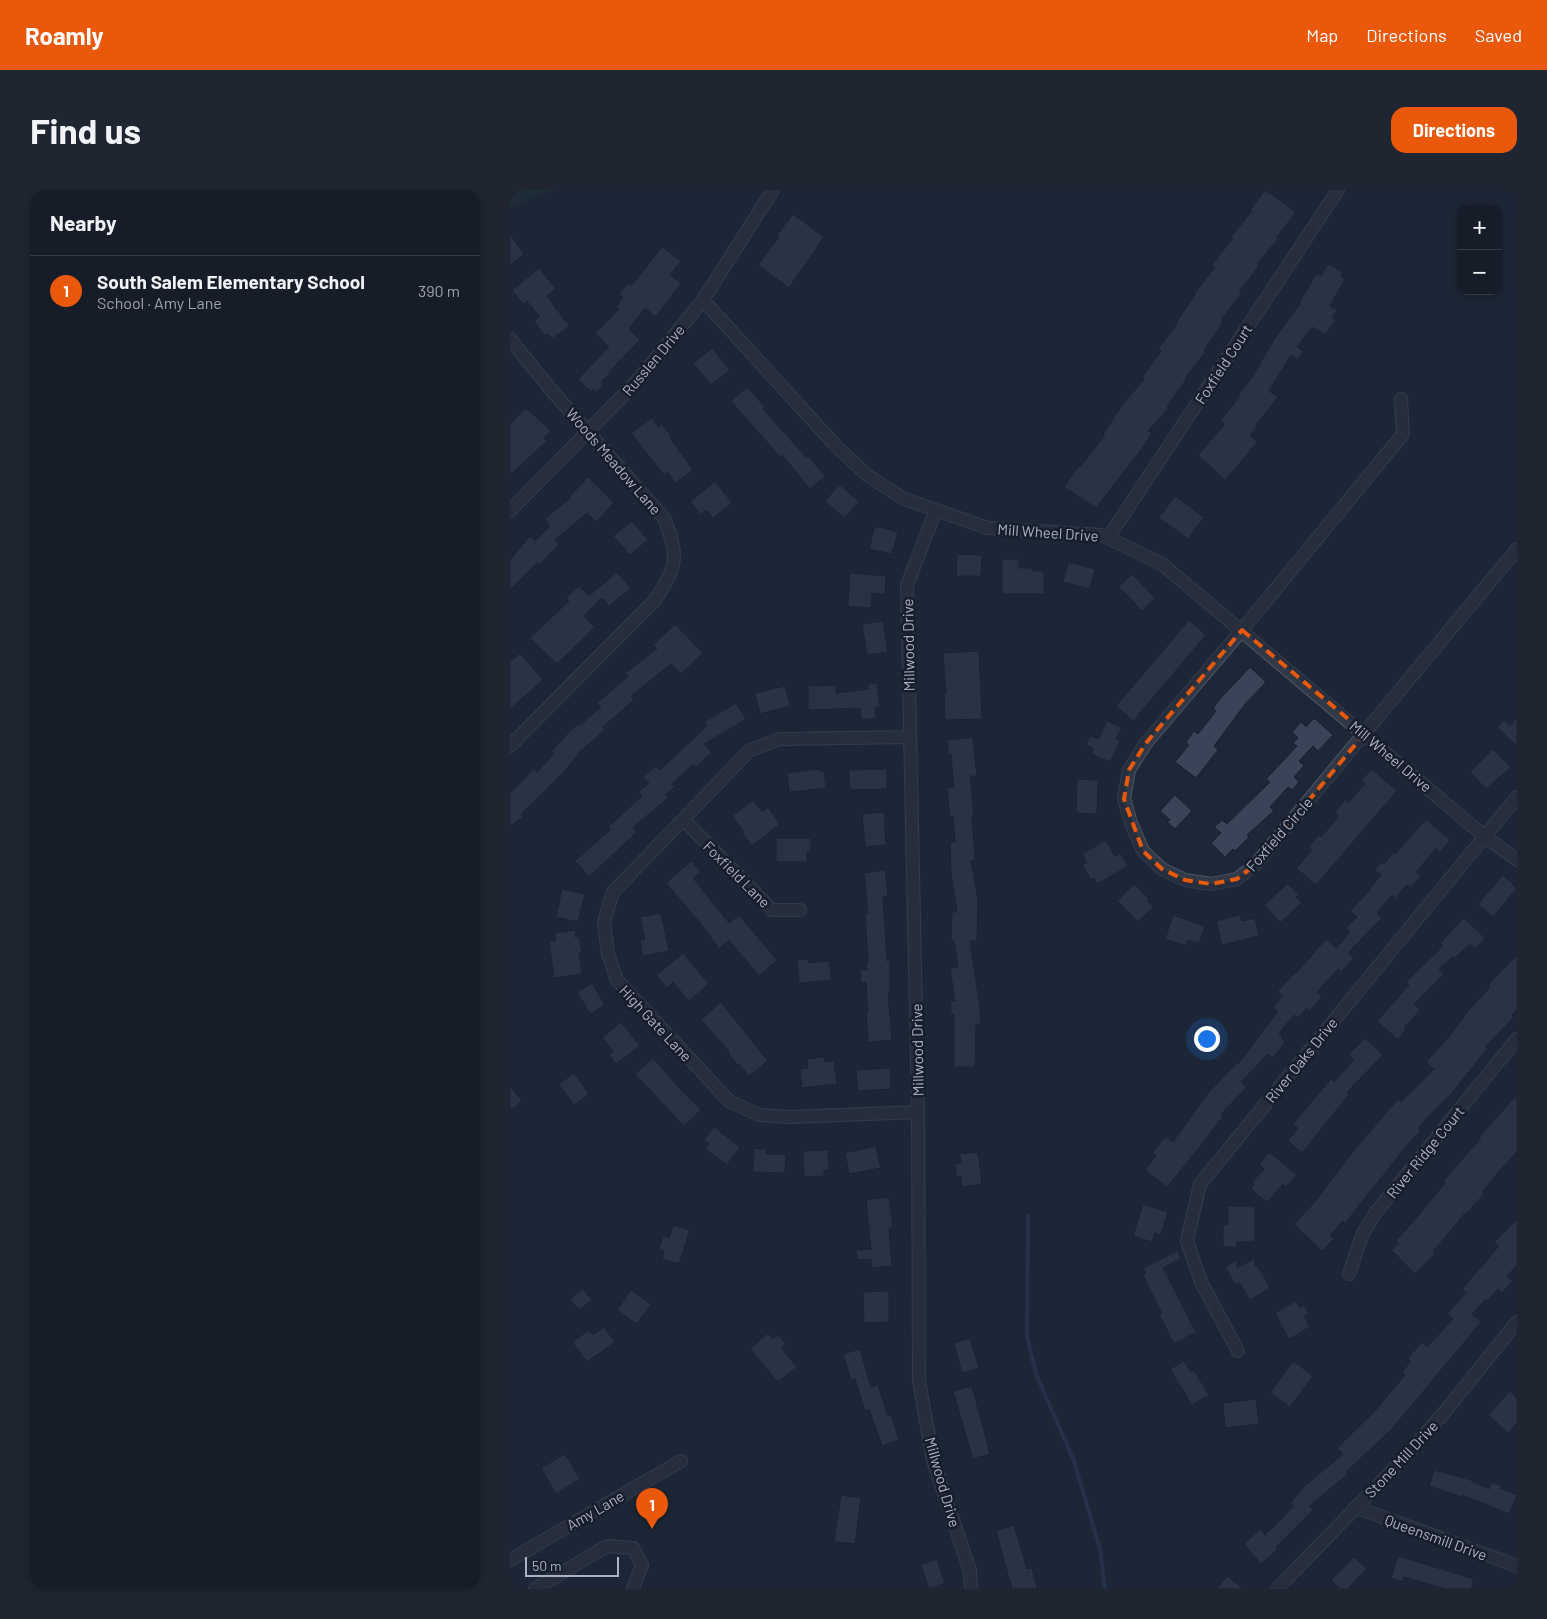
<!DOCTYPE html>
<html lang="en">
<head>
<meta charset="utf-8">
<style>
  :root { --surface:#161d29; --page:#1f2631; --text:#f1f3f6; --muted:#9ea2a8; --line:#353b46; --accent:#ea580c }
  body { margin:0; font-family:Barlow,sans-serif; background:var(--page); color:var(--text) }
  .controls { position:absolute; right:15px; top:15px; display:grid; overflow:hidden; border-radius:10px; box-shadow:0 2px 12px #0003 }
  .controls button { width:45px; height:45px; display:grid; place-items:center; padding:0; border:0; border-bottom:1px solid var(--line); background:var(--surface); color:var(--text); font:25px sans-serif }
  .scale { position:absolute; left:15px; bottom:12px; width:94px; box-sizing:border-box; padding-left:5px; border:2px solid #aab3c5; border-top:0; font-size:14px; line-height:18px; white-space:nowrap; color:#aab3c5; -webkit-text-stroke:4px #171e2b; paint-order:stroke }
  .you { position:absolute; left:696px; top:848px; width:18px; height:18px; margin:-12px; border:4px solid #fff; border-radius:50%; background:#1a73e8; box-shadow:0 0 0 8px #1a73e833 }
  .badge { display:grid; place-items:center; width:32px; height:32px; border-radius:50%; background:var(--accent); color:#fff; font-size:16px; font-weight:700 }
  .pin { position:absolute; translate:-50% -41px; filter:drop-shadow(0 1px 2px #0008) }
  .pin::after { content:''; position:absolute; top:26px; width:18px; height:15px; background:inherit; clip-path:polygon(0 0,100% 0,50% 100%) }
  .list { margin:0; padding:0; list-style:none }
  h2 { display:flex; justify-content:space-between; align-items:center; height:65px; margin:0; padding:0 20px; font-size:21px }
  h2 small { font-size:16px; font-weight:400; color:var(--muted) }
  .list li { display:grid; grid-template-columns:32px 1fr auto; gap:15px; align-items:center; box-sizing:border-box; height:70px; padding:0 20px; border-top:1px solid var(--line) }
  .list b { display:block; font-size:19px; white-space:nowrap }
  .list p { margin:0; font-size:16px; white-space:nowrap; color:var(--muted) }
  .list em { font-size:16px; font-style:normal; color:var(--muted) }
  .map { position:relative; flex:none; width:1007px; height:1399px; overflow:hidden; border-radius:15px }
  header { display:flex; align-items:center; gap:30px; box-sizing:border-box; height:70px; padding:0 25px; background:var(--accent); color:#fff }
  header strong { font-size:24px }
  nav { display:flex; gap:28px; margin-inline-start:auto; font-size:18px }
  .intro { display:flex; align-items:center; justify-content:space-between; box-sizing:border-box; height:120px; padding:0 30px }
  h1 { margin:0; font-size:35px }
  .button { padding:12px 22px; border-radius:15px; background:var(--accent); color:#fff; font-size:18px; font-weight:700 }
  main { display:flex; gap:30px; padding:0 30px }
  aside { flex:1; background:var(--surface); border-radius:15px; box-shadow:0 2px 12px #0003 }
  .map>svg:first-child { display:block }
</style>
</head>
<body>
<header>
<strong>Roamly</strong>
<nav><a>Map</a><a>Directions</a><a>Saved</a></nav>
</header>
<div class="intro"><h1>Find us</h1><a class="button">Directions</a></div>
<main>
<aside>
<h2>Nearby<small></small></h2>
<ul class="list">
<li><span class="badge">1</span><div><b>South Salem Elementary School</b><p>School · Amy Lane</p></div><em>390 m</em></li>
</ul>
</aside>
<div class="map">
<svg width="1007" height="1399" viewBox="0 0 1007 1399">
  <rect width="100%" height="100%" fill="#1d2737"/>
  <path fill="#1f3438" d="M 0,0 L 45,0 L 0,17 Z"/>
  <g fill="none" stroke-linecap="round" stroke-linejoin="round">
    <path stroke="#2d3e5d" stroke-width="4" d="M 518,1026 L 517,1146 L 526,1184 L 564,1271 L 590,1359 L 595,1399"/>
  </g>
  <path fill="#394458" stroke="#18202d" d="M 755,0 L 786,22 L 766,48 L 768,49 L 747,74 L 749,76 L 729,102 L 731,104 L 711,130 L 713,132 L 694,160 L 696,161 L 676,187 L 677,188 L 657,217 L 659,218 L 638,241 L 642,243 L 631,260 L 586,318 L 554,297 L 569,276 L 570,277 L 595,245 L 593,244 L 614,212 L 634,190 L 632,188 L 651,161 L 648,159 L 667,134 L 666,133 L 685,105 L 684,104 L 705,77 L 702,75 L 723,48 L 721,47 L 742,21 L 740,20 Z
    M 283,24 L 314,47 L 279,98 L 248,75 L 269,47 L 267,45 Z
    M 0,44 L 14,64 L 0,75 Z
    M 152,57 L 171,71 L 160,85 L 171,93 L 146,127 L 135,118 L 119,139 L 130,150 L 99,182 L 100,183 L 91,192 L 94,195 L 87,202 L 83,199 L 81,202 L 68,189 L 99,157 L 85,143 L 109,119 L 106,117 L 113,108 L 109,104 L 118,93 L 121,96 Z
    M 818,74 L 833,82 L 831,86 L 835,89 L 820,116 L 827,120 L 822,128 L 826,130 L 815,145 L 802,137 L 787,157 L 794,162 L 787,170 L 781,165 L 759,201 L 768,207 L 746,235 L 747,236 L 740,246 L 747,252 L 732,271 L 715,290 L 688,265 L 715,234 L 710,231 L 730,206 L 728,205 L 741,189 L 767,145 L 791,113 L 789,112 L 807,83 L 811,86 Z
    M 29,78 L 46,99 L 37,106 L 59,136 L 42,149 L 38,144 L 35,146 L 24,131 L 30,127 L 17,111 L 13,114 L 2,100 Z
    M 202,158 L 220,180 L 201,195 L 183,173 Z
    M 237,197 L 255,217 L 253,219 L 296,267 L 298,266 L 315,286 L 300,299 L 272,265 L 270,267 L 221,211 Z
    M 16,218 L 41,241 L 34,248 L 37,251 L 0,285 L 0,234 Z
    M 142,228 L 149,237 L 152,234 L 162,247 L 160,248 L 183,280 L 165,293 L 158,282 L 154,285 L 121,243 Z
    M 78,287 L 104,313 L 86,332 L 77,323 L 45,350 L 49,354 L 29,375 L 27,373 L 0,400 L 0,370 L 20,346 L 25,351 L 40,336 L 35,329 L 61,307 L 60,306 Z
    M 205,291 L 222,313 L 203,328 L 196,320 L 191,325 L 180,312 Z
    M 328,296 L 332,296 L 349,312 L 334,328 L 315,311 Z
    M 665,306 L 694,327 L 678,349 L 649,328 Z
    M 122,331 L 138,350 L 120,365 L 103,346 Z
    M 365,336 L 388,342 L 382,364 L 359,359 Z
    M 447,364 L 472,365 L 471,386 L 446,386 Z
    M 492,369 L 509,369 L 509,378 L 523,378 L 523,381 L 534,381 L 534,404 L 492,404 Z
    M 558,372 L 585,379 L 580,399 L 553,392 Z
    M 107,382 L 121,398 L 99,416 L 92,408 L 74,426 L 85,437 L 47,474 L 20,448 L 59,411 L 56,408 L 69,396 L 79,406 Z
    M 340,383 L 376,386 L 375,404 L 362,403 L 361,418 L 338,416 Z
    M 622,384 L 645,408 L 632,421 L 609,397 Z
    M 679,430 L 696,445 L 623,531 L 606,516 Z
    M 373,431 L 378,462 L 357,465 L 352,434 Z
    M 165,434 L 193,463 L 171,484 L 161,474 L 121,506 L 124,510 L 93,537 L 95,540 L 67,564 L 68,565 L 50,586 L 11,624 L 13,627 L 0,636 L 0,603 L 24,579 L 27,582 L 44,564 L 41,562 L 57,544 L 68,534 L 70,535 L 91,517 L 87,513 L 118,486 L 115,483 L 147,459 L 143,455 Z
    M 469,461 L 472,529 L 435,530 L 434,503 L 436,503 L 433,463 Z
    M 10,463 L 33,490 L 0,519 L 0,472 Z
    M 740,477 L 756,492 L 736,513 L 704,556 L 708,560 L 686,588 L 665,572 L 679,555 L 676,552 L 684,541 L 688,544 L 706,521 L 703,519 L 709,510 Z
    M 367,493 L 370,517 L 365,518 L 366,528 L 351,530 L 350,518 L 298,520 L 298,496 L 326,495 L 326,503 L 358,499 L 358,494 Z
    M 275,496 L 280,516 L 250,524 L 245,503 Z
    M 226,513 L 236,529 L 194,554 L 202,562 L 186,577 L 183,574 L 162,594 L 165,597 L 155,605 L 158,608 L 123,637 L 127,642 L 79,687 L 65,671 L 100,640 L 98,637 L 132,606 L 129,602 L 139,593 L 133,587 L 146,576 L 150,580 L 197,536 L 194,532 Z
    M 804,528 L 823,545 L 808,561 L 803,556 L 789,571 L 794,576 L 784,587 L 789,592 L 782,600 L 778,597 L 760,617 L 764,621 L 737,645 L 739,647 L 725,661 L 723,659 L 715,667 L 701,653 L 711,643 L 704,637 L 712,630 L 717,634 L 760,592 L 756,589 L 787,556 L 783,553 L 788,548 L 782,542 L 791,532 L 796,537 Z
    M 1007,528 L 1007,556 L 987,537 L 994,530 L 1000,536 Z
    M 597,531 L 612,538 L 606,549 L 610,551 L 600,572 L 581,564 L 584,559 L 576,555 L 580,546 L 588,549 Z
    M 463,547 L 467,586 L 460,586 L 464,624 L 462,625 L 465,670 L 461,671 L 468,710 L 467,751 L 460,751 L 469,811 L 471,834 L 466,834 L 465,877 L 444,877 L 444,824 L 441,824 L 440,811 L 445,811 L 440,778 L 448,777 L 444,751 L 441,751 L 442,722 L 447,722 L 441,682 L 440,652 L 445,652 L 443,627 L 440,627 L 437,598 L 444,597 L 441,564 L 438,564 L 437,550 Z
    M 983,559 L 1001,577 L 976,599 L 960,582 Z
    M 309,579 L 309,581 L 314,581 L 316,598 L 279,602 L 277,583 Z
    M 377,579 L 377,599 L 340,600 L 339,580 Z
    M 862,579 L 887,601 L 806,695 L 786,678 L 802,660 L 798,657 L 809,645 L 811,647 L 829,626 L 825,622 L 835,610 L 838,613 L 855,594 L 851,590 Z
    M 567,589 L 588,590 L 587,624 L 566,623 Z
    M 665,605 L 682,621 L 665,639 L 657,632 L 660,630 L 650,621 Z
    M 243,610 L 252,622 L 258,617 L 270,634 L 242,656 L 232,643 L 234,642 L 222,626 Z
    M 374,622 L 376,655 L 355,657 L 352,624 Z
    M 916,629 L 940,650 L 930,662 L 926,658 L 906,682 L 911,686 L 900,698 L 897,695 L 885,709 L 882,705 L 867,723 L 872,728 L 838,763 L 844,768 L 831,782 L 828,779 L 807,802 L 812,807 L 800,820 L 797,818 L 788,828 L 784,825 L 769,843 L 772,846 L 771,848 L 775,852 L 763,868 L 758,864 L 731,892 L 737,897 L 711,924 L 713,926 L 692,954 L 657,997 L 635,980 L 646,966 L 642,963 L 656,946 L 663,952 L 698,903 L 727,873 L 728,874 L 768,821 L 763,817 L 773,806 L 767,802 L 785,782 L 786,783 L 816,749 L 826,758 L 840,742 L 836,738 L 847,727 L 840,721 L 861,699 L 860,698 L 871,685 L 865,680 L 871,672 L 874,674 L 883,663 L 885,664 Z
    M 266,648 L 301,648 L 301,662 L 297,662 L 297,672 L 266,672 Z
    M 596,650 L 605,666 L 610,663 L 618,676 L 587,694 L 584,688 L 581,690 L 572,675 L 577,672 L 572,664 Z
    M 181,671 L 191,682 L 183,688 L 219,733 L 229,725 L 267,770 L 249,786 L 219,750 L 209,759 L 191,734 L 156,693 Z
    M 375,680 L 378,706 L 373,706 L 377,771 L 380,770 L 380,802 L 378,802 L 382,850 L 358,852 L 356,822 L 358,822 L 356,792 L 351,793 L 350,780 L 357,780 L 356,772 L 358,772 L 355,723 L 358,723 L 354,683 Z
    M 993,685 L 1007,698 L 983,727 L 968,714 Z
    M 778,693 L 789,705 L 786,707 L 792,713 L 770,733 L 754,715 Z
    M 624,694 L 639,709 L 637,711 L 643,717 L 628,732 L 607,711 Z
    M 52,699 L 75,704 L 68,732 L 46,727 Z
    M 151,723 L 159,761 L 133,766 L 130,750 L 135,749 L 130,727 Z
    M 663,725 L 695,736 L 689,754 L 678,750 L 676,756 L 655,749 Z
    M 730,725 L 732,731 L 745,728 L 749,746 L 712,755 L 706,731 Z
    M 954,728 L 975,748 L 965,759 L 960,754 L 945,768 L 943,766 L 929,779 L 934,784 L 904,814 L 910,820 L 894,838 L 896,840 L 888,850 L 867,831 L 899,795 L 896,792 L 933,756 L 930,753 Z
    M 66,740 L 65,747 L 69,746 L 72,763 L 69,764 L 72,784 L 44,788 L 39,752 L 46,750 L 45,743 Z
    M 173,763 L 199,794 L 179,811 L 163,792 L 157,798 L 146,785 Z
    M 1007,765 L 1007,820 L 1002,825 L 1004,827 L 975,857 L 977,859 L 942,903 L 914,931 L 908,939 L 911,941 L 899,953 L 835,1033 L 833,1031 L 820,1045 L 824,1049 L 812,1061 L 784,1034 L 803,1014 L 845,959 L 888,909 L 891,912 L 924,879 L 916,872 L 938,848 L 958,821 L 980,797 L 978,795 Z
    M 298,769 L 299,773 L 319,771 L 322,790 L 289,793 L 287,770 Z
    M 82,793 L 95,815 L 80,824 L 67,802 Z
    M 211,812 L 258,871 L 239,886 L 229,874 L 228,875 L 218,863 L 220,862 L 191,830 Z
    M 111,832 L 130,856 L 106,874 L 99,865 L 103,861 L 92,848 Z
    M 855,848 L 873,865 L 837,902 L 839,904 L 792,963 L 778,951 L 788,938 L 783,934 L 821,889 L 824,892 L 844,870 L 838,865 Z
    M 315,867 L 315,872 L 324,871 L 327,894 L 292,898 L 290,879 L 298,878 L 297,869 Z
    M 143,868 L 171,900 L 191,920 L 174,936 L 125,884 Z
    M 380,878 L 381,899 L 348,901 L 346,880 Z
    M 64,883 L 79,904 L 64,915 L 49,894 Z
    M 0,896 L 12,911 L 0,921 Z
    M 1007,905 L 1007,962 L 993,977 L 972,1002 L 974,1004 L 956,1024 L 955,1023 L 923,1062 L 925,1064 L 905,1084 L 881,1060 L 889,1053 L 886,1050 L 902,1033 L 936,992 L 934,990 L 971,948 L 969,947 Z
    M 204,937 L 230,957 L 217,975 L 195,959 L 199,954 L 194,950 Z
    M 366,956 L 371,978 L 339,984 L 335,963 Z
    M 244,958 L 256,959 L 256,964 L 276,964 L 275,983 L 243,982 Z
    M 318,960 L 319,980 L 314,980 L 314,986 L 294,987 L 293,961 Z
    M 468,962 L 472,994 L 452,997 L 451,986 L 446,987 L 445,974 L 451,973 L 450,964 Z
    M 759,962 L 787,985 L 776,997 L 773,994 L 759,1011 L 755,1011 L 741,999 L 744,994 L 742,992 L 754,979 L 749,975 Z
    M 379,1007 L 383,1038 L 379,1038 L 382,1076 L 362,1078 L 361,1069 L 347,1070 L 346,1060 L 361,1059 L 356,1010 Z
    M 633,1014 L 658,1022 L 651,1045 L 645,1043 L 642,1052 L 623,1046 Z
    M 718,1016 L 745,1016 L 745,1052 L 727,1052 L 727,1057 L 713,1057 L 713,1035 L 718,1034 Z
    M 1007,1029 L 1007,1075 L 997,1086 L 1003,1091 L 992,1103 L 988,1099 L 977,1111 L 975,1110 L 962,1124 L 971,1132 L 881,1240 L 836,1282 L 838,1284 L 799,1316 L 803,1320 L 766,1357 L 768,1359 L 751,1374 L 734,1354 L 750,1339 L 755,1345 L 784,1316 L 780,1313 L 795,1296 L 833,1264 L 827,1258 L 865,1221 L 895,1185 L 892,1182 L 901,1171 L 898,1168 L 912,1152 L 917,1157 L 943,1129 L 937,1124 L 956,1103 L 952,1099 L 989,1056 L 984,1052 Z
    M 163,1035 L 180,1040 L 169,1074 L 152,1069 L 154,1061 L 149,1059 L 153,1046 L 159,1048 Z
    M 667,1061 L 671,1068 L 653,1078 L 686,1142 L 664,1154 L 649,1124 L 652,1123 L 633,1085 L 636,1083 L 633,1078 Z
    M 745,1068 L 745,1076 L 747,1075 L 760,1098 L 740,1110 L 730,1093 L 727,1095 L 727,1097 L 715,1077 L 727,1070 L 727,1078 Z
    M 73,1099 L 82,1110 L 69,1120 L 60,1109 Z
    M 121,1100 L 141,1114 L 127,1134 L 107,1120 Z
    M 379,1101 L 379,1132 L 354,1133 L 353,1102 Z
    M 786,1111 L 790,1118 L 794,1115 L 799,1124 L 794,1126 L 800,1137 L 779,1149 L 765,1123 Z
    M 94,1137 L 105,1152 L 77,1172 L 62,1152 L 79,1140 L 83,1145 Z
    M 258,1143 L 263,1149 L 268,1145 L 276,1154 L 271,1158 L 287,1177 L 268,1192 L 240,1159 Z
    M 460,1148 L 469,1178 L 452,1183 L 444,1153 Z
    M 350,1159 L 361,1197 L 368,1195 L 378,1226 L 381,1225 L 389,1250 L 372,1256 L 359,1219 L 355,1221 L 345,1189 L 341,1190 L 333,1164 Z
    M 674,1171 L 681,1182 L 684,1180 L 699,1205 L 682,1215 L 660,1179 Z
    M 783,1171 L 803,1186 L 780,1217 L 760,1203 Z
    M 462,1196 L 480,1264 L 463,1269 L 443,1201 Z
    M 1000,1201 L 1007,1208 L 1007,1233 L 998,1243 L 978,1225 Z
    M 746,1209 L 749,1234 L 715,1238 L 713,1213 Z
    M 55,1264 L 70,1289 L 46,1304 L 31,1278 Z
    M 924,1280 L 958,1289 L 979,1299 L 982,1292 L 992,1296 L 990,1298 L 1007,1305 L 999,1324 L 953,1305 L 952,1307 L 919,1296 Z
    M 331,1305 L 351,1308 L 345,1354 L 324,1351 Z
    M 504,1335 L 517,1379 L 522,1378 L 527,1399 L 502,1399 L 486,1341 Z
    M 888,1366 L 964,1389 L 961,1399 L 936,1399 L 894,1387 L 892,1392 L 881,1388 Z
    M 844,1367 L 857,1379 L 837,1399 L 830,1399 L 821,1390 Z
    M 427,1369 L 435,1393 L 419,1399 L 411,1375 Z
    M 717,1386 L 734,1399 L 707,1399 Z"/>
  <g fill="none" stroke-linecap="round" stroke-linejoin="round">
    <g stroke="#4e5665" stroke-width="14">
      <path id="minor" d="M 193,110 L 326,256 L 357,285 L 394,309 L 478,338 L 592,345 L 652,374 L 974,646 L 1007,670
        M 0,149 L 42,201 L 154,328 C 169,366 168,376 145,410 L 0,556
        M 891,209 L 893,244 L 732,440 L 636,553 L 619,580 L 614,609 L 621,633 L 633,661 L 652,679 L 675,690 L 701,694 L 727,689 L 745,675 L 1007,359
        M 426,320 L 397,395 L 408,922 L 409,1191 L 423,1270 L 460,1381 L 461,1399
        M 0,321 L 127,191 L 193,110 L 263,0
        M 598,348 L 828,0
        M 400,547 L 270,549 L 240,560 L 103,702 L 94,732 L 98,764 L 107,790 L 219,911 L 249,925 L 279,927 L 408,922
        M 173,629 L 262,720 L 290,720
        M 839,1084 L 853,1043 L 866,1022 L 1007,849
        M 728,1161 L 691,1092 L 677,1051 L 690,994 L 1007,607
        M 845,1317 L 1007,1376
        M 0,1370 L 171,1271
        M 25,1399 L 97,1356 L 123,1358 L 132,1375 L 123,1399
        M 767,1399 L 893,1269 L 932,1225 L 1007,1132"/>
    </g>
    <use href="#minor" stroke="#313947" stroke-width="12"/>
  </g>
  <path d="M0 0H1007V1399H0ZM 732,440 L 855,543 L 745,675 L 727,689 L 701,694 L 675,690 L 652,679 L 633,661 L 614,609 L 619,580 L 636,553 Z" fill="#1d2737" fill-opacity=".55" fill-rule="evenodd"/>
  <path fill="none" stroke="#e8590c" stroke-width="4" stroke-dasharray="10 6" stroke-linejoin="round" d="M 732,440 L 855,543 L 745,675 L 727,689 L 701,694 L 675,690 L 652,679 L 633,661 L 614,609 L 619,580 L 636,553 Z"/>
  <g text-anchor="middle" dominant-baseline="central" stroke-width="5" stroke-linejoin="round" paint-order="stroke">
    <g font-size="15" fill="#aab3c5" stroke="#171e2b">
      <text transform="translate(143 170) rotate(-50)">Russlen Drive</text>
      <text transform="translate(713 174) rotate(-57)">Foxfield Court</text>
      <text transform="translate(104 271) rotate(49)">Woods Meadow Lane</text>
      <text transform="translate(538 342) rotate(4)">Mill Wheel Drive</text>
      <text transform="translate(398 455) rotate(-91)">Millwood Drive</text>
      <text transform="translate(881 566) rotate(40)">Mill Wheel Drive</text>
      <text transform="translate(769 644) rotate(-49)">Foxfield Circle</text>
      <text transform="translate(227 684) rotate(45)">Foxfield Lane</text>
      <text transform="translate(146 833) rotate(47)">High Gate Lane</text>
      <text transform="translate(407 860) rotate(-91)">Millwood Drive</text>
      <text transform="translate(791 870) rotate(-51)">River Oaks Drive</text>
      <text transform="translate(915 962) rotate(-51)">River Ridge Court</text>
      <text transform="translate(891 1269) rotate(-47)">Stone Mill Drive</text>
      <text transform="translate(433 1292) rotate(74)">Millwood Drive</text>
      <text transform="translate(85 1320) rotate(-30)">Amy Lane</text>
      <text transform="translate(926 1347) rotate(20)">Queensmill Drive</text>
    </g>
  </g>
</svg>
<div class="controls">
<button>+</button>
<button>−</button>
</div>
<div class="scale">50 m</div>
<div class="you"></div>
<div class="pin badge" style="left:142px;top:1339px">1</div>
</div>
</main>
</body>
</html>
